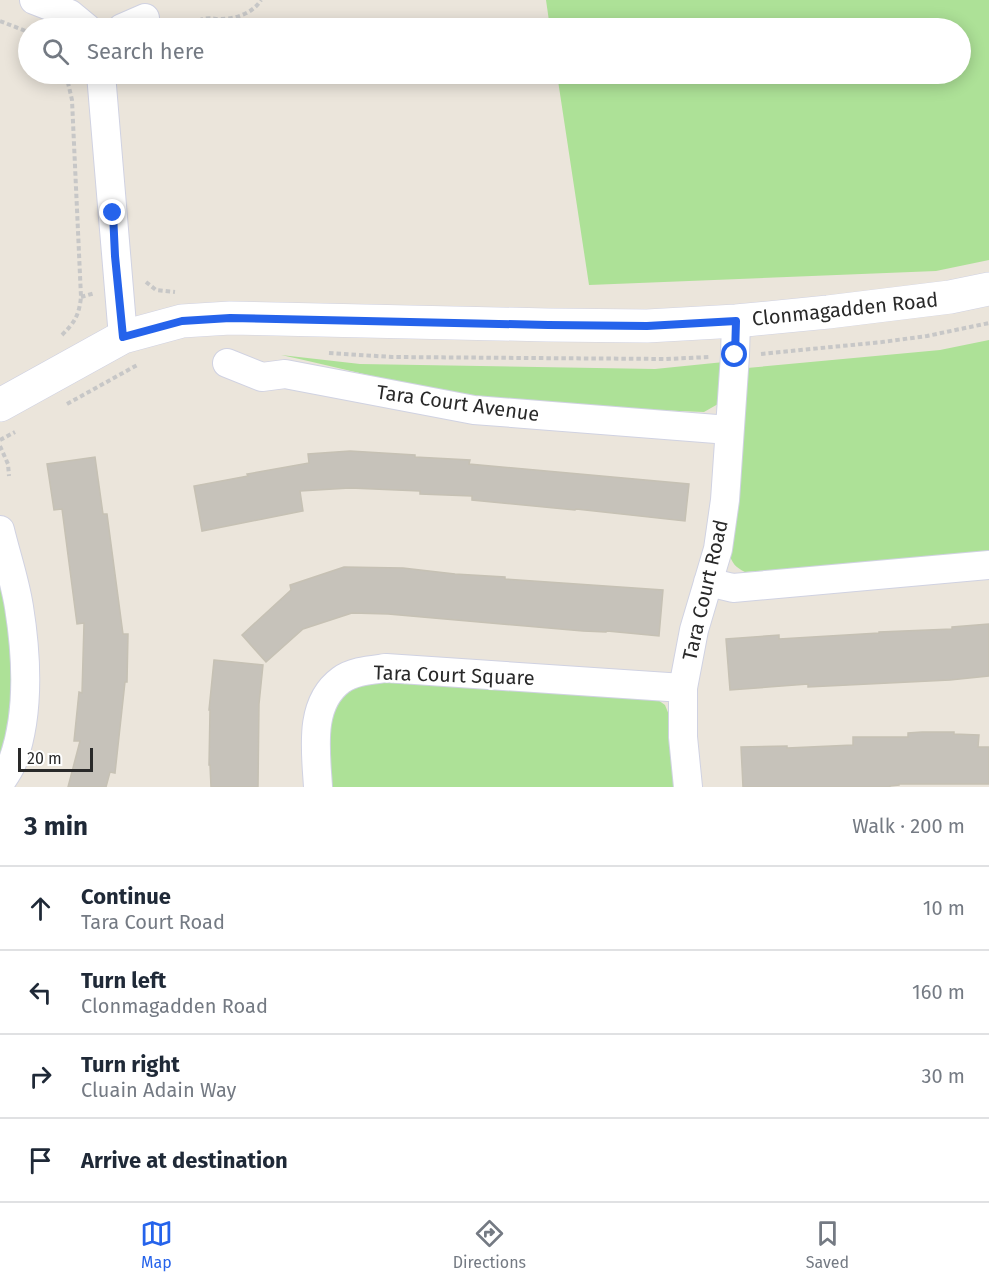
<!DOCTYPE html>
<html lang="en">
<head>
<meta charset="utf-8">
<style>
  :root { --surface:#fff; --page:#f2f2f3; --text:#1f2937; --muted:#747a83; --line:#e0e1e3; --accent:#2563eb }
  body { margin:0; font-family:"Fira Sans",sans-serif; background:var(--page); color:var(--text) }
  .scale { position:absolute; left:18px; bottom:15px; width:75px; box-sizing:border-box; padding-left:6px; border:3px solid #292929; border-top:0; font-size:16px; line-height:21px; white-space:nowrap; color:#292929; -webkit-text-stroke:4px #fff; paint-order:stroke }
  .stop { position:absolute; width:18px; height:18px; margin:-14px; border:4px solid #2563eb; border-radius:50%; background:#fff }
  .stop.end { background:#2563eb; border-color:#fff; box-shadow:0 2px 6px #0008 }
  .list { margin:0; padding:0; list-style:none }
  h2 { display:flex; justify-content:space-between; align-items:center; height:78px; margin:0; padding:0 24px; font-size:26px }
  h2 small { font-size:20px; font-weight:400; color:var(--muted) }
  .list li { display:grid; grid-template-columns:39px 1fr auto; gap:18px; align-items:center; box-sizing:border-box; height:84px; padding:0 24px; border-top:2px solid var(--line) }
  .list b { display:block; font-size:22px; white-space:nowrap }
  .list p { margin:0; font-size:20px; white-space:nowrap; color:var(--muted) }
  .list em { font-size:20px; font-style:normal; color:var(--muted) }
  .icon { flex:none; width:33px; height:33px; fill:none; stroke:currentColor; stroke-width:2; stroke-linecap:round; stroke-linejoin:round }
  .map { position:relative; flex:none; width:989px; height:787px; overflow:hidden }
  .search { position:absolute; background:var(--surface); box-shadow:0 3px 15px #0003; left:18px; right:18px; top:18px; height:66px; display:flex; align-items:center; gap:15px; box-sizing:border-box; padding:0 21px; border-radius:33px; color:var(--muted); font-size:22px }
  .sheet { height:414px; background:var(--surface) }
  nav { display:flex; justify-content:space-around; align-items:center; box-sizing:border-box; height:84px; border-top:2px solid var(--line); background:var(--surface); font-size:16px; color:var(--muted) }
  nav a { display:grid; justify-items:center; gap:3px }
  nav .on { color:var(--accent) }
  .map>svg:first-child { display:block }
</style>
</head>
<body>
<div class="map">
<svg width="989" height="787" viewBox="0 0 989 787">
  <rect width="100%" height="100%" fill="#ebe5db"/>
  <path fill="#ade197" d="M 546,0 L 989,0 L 989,260 L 936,271 L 589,285 L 557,74 L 960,74 L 960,28 L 550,28 Z
    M 989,340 L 989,554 L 745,572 C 735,567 732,563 729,553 L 747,368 L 940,350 Z
    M 281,355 L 360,364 L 655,369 L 724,362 L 718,404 L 704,412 C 615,408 524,405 436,389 C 384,380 333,366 281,355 Z
    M 0,584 L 6,612 L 14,670 L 12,713 L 0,758 Z
    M 363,681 L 655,698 L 665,705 L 669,715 L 677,787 L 328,787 L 327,734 L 337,702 L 346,689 Z"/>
  <path fill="#c6c2ba" stroke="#c6c1b4" stroke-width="1.5" d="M 350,451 L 415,455 L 415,457 L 470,460 L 469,464 L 689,484 L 685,521 L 576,509 L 575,510 L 472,500 L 472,496 L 420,494 L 420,491 L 350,488 L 300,491 L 303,511 L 202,531 L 194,486 L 248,476 L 247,474 L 309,463 L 308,454 Z
    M 95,457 L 103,514 L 107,514 L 123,634 L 128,634 L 127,682 L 125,682 L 115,773 L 110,772 L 106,787 L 68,787 L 80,741 L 74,741 L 79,692 L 82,693 L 84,623 L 77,624 L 62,509 L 54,510 L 47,464 Z
    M 344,567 L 403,568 L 455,574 L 505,577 L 505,579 L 663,590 L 659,636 L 607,631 L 606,632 L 583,631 L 388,614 L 352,613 L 303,629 L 266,662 L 242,635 L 291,590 L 290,585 Z
    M 989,624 L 989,676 L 950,680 L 808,687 L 808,684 L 730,690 L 726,639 L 779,635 L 779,639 L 879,633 L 879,632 L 952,629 L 952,627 Z
    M 214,660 L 263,665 L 259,704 L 258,787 L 211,787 L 210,765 L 209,765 L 210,710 L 209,710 Z
    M 922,732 L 954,732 L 954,734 L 979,735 L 978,747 L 989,747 L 989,784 L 899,784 L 899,785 L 890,786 L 890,787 L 743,787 L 741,747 L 787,746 L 787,748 L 853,745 L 853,737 L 908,737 L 908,733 Z"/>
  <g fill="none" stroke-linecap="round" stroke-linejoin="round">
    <g stroke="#d0d2e2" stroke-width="30">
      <path id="minor" d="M 34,0 L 70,14 L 87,28
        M 122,28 L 145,18
        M 101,74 L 123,337
        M 227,363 L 262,377 L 285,374 L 474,410 L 729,430
        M 0,530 C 6,555 15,581 19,607 C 27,657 30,715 12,763 C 9,770 4,777 0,783
        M 708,582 L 733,588 L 989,565
        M 318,787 C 316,752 308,704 341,680 C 353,671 371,670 386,668 L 683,688
        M 688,787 L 683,737 L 683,688 L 694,630 L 718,549 L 725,500 L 735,355 L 736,321"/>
    </g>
    <g stroke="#d0d2e2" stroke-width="34">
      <path id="tertiary" d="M 0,405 L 123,337 L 182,321 L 230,318 L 548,325 L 647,326 L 736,321 L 828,312 L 950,297 L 989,289"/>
    </g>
    <path stroke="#c7c7c7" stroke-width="4" stroke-dasharray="4.5 3" stroke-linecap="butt" d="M 0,21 L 28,32
      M 196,28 L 200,20 C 208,17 213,19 221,19 C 236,19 253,13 261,0
      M 146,282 L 156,290 L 175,292
      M 81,297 L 95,293
      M 62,335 C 75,322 79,315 81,297 L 72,100 L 66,74
      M 329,353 L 392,357 L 666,359 L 709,357
      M 761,354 L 882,342 L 927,336 L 989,323
      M 67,404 L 139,364
      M 0,440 L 15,432
      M 0,446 L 8,464 L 9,476"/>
    <use href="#minor" stroke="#fff" stroke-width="28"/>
    <use href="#tertiary" stroke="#fff" stroke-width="33"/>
  </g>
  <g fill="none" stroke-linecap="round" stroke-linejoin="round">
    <path stroke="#2563eb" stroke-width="8" d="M 113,213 L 115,256 L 123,337 L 182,321 L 230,318 L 548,325 L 647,326 L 736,321 L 735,355"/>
  </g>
  <g text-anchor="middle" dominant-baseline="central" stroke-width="5" stroke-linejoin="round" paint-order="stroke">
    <g font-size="20" fill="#292929" stroke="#fff">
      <text transform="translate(845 309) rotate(-6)">Clonmagadden Road</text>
      <text transform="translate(458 403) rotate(8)">Tara Court Avenue</text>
      <text transform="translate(705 590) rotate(-77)">Tara Court Road</text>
      <text transform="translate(454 675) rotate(2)">Tara Court Square</text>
    </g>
  </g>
</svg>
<div class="scale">20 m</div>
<div class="stop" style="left:735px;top:355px"></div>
<div class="stop end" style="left:113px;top:213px"></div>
<div class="search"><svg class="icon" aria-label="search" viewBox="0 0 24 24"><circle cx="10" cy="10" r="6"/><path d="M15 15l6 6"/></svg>Search here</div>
</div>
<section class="sheet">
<h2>3 min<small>Walk · 200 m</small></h2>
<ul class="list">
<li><svg class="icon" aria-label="ahead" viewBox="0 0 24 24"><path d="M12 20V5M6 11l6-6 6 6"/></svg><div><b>Continue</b><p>Tara Court Road</p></div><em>10 m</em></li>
<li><svg class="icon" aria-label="left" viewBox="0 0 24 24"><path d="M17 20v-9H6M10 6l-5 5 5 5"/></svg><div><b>Turn left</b><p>Clonmagadden Road</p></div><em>160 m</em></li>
<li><svg class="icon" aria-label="right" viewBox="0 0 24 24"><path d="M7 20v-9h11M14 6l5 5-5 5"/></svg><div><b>Turn right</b><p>Cluain Adain Way</p></div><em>30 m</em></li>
<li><svg class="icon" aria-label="arrive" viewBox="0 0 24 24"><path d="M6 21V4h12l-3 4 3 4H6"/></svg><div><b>Arrive at destination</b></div></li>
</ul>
</section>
<nav>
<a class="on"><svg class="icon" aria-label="map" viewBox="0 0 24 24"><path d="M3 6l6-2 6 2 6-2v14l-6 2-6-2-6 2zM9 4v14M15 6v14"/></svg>Map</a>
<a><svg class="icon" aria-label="directions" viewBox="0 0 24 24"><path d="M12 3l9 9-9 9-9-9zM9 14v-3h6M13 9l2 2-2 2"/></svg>Directions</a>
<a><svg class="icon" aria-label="saved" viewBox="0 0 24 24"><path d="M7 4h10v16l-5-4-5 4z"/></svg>Saved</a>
</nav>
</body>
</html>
